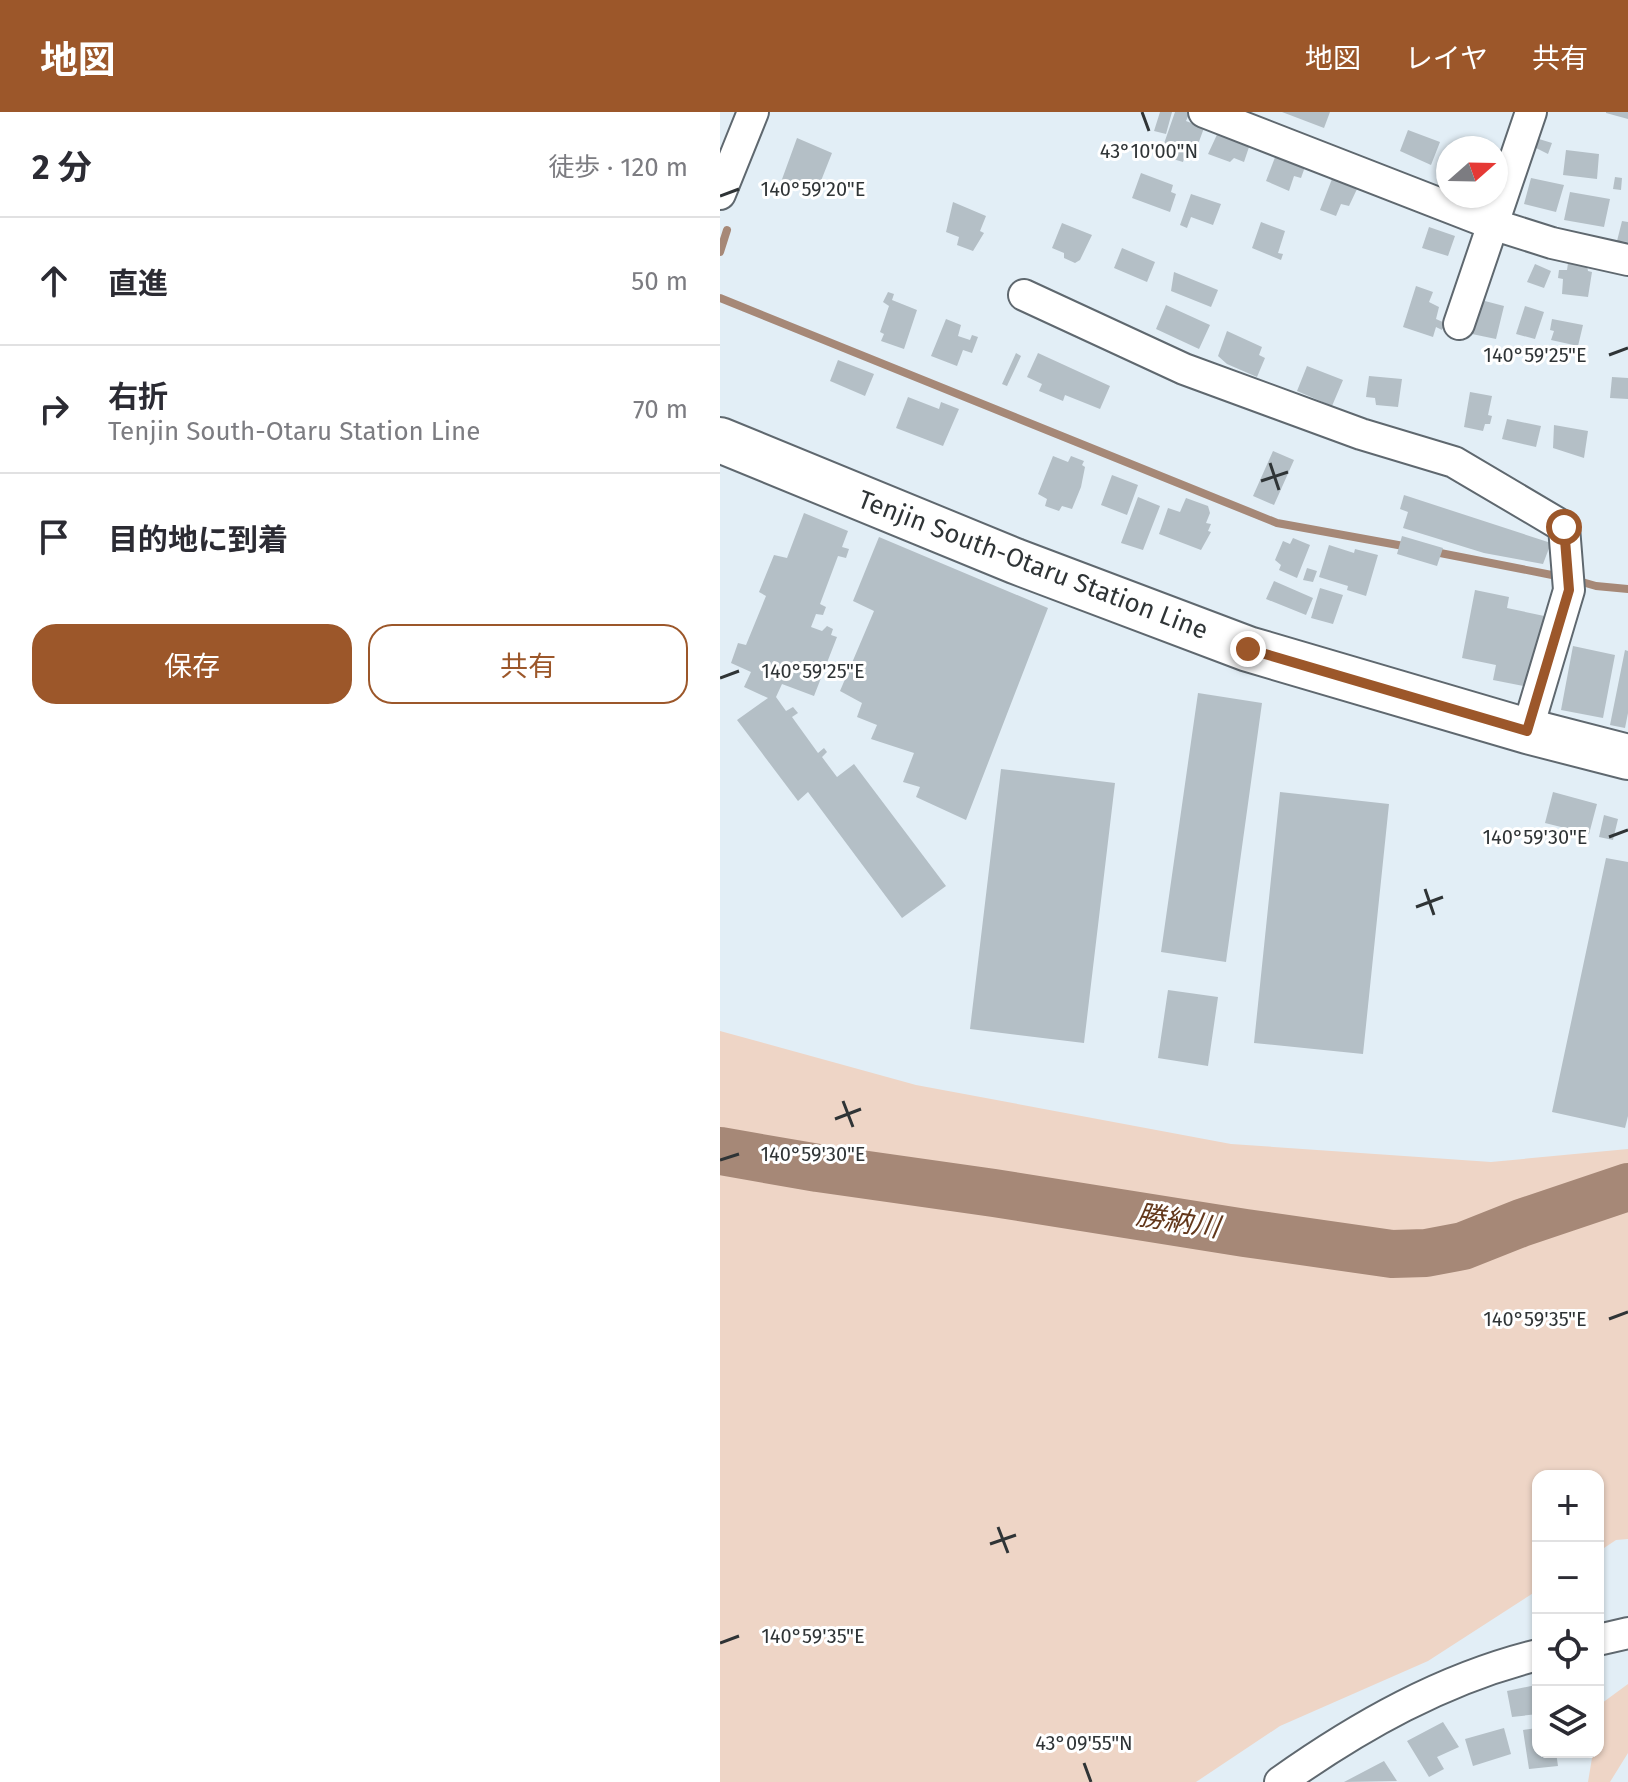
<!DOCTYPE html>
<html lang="ja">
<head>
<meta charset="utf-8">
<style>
  :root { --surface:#fff; --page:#f2f2f3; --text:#2b2b33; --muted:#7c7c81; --line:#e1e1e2; --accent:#9c572a }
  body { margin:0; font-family:"Fira Sans","Noto Sans JP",sans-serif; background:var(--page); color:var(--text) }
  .controls { position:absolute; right:24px; bottom:24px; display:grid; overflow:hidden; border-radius:16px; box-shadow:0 2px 6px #0004 }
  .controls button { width:72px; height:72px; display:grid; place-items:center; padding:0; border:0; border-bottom:2px solid var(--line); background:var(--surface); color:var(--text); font:40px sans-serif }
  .compass { position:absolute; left:716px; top:24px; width:72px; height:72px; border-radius:50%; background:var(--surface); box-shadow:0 2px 6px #0004; rotate:70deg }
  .stop { position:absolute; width:24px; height:24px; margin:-18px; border:6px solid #9c572a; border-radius:50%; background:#fff }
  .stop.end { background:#9c572a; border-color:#fff; box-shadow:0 2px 8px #0008 }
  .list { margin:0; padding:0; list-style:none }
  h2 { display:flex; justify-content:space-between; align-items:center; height:104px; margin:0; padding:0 32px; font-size:34px }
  h2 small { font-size:26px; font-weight:400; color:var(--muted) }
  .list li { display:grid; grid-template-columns:52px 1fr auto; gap:24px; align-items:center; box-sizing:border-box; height:128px; padding:0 32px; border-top:2px solid var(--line) }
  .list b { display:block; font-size:30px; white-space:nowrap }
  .list p { margin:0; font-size:26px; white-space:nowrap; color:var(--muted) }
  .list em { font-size:26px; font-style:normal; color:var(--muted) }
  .actions { display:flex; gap:16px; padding:24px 32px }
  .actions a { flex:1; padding:18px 0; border:2px solid var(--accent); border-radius:24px; text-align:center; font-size:28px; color:var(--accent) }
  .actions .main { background:var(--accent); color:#fff }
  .icon { flex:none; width:44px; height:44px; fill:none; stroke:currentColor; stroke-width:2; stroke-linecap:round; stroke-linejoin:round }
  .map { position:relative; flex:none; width:908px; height:1670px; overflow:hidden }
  header { display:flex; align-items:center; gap:48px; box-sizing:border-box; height:112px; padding:0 40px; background:var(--accent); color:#fff }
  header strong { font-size:38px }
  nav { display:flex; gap:44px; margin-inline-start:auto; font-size:28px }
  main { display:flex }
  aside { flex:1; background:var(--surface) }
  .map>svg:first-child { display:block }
</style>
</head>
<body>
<header>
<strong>地図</strong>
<nav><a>地図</a><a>レイヤ</a><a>共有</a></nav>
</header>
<main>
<aside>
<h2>2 分<small>徒歩 · 120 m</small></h2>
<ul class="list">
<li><svg class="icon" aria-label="ahead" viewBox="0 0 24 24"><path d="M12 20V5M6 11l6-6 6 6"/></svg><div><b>直進</b></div><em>50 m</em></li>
<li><svg class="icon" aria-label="right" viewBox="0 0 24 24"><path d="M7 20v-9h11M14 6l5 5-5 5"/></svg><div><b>右折</b><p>Tenjin South-Otaru Station Line</p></div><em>70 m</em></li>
<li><svg class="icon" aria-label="arrive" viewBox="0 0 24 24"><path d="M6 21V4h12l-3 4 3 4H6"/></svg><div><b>目的地に到着</b></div></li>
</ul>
<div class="actions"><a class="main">保存</a><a>共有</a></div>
</aside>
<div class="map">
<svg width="908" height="1670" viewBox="0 0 908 1670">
  <rect width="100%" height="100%" fill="#e2eef6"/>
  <path fill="#eed5c6" d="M 0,919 L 196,973 L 511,1032 L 771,1050 L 908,1037 L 908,1427 L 896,1428 L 878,1440 L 878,1364 L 818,1364 L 818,1478 L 708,1549 L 560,1614 L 476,1670 L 0,1670 Z
    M 908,1572 L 908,1641 L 890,1670 L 868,1670 L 873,1640 L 878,1640 L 878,1594 Z"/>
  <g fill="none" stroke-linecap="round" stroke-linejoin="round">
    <path stroke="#a68877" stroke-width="8" d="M 0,140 L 7,118
      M 0,186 L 557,411 L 689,435
      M 710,439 L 842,465
      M 855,468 L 876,474 L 908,477"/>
    <path stroke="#a68877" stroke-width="48" d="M 0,1039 L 98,1056 L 274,1081 L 525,1121 L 672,1142 L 706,1141 L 743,1134 L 801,1111 L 908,1075"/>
  </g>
  <path fill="#b4bfc6" d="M 440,0 L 452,0 L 446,22 L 434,19 Z
    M 455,0 L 470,0 L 466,9 L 484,16 L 473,46 L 465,43 L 463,50 L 440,43 Z
    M 562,0 L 610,0 L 604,16 Z
    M 886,0 L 908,0 L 908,7 L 886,1 Z
    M 501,14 L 530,32 L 524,50 L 514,46 L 510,50 L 488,42 Z
    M 688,18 L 720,30 L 711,53 L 680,39 Z
    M 77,26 L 112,41 L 95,84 L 61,70 Z
    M 819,27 L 832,31 L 828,42 L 816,36 Z
    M 846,38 L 879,42 L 877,67 L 843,63 Z
    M 557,40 L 586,52 L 581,66 L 574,64 L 569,79 L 546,69 Z
    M 421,61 L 453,73 L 451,80 L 456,82 L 450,100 L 412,86 Z
    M 895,65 L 902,66 L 901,78 L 893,77 Z
    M 811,66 L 844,73 L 836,100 L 804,92 Z
    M 612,67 L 637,77 L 629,94 L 621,92 L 616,104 L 600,98 Z
    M 850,80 L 890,87 L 884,115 L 844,108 Z
    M 471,82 L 501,92 L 493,113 L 471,105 L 467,116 L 460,113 Z
    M 233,90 L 266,104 L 260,119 L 264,121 L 253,139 L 237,133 L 239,125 L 226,120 Z
    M 902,109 L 908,110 L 908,130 L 897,129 Z
    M 541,110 L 565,119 L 558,141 L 563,142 L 561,148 L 532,136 Z
    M 342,111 L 372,123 L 360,148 L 355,151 L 344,146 L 344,141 L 332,136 Z
    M 709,115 L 735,124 L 728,144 L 702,136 Z
    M 402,136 L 435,150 L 427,170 L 394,156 Z
    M 848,151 L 867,154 L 868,159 L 872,160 L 868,185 L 842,182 L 843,167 L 838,166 L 839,158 L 847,158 Z
    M 815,152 L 831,159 L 824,176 L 807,170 Z
    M 454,160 L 498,178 L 491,195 L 451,179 Z
    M 696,174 L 713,180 L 709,190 L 719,195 L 716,207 L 725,211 L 722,218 L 716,215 L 713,225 L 683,215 Z
    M 168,180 L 174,182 L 172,188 L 197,198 L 184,237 L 161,229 L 164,222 L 160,220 L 169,194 L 163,190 Z
    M 761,188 L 784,194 L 776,227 L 752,222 Z
    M 446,193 L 490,213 L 479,237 L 436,217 Z
    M 805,194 L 824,200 L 815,227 L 796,222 Z
    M 226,207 L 241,213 L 238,224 L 250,228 L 252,223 L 258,225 L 252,241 L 243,238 L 237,254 L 211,244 Z
    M 832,207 L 863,213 L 858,234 L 831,228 L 834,219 L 830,218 Z
    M 507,219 L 542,235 L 539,243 L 545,246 L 537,265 L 507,252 L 498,244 Z
    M 296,241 L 301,244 L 287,274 L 282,272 Z
    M 318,241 L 390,274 L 380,297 L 345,283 L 343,289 L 319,279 L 322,272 L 307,265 Z
    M 118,248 L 154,262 L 145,284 L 110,269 Z
    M 587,254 L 623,268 L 612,294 L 577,279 Z
    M 649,264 L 682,267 L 678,295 L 656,293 L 655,286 L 646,285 Z
    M 892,265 L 908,266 L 908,287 L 890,286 Z
    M 750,280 L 772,284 L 768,303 L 772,304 L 770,312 L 765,312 L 763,319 L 744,315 Z
    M 188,285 L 219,297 L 221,290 L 239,297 L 223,334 L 176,316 Z
    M 787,307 L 821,314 L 816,335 L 782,327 Z
    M 834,313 L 868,319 L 864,346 L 833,336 Z
    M 553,339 L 574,348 L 554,393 L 533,384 Z
    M 333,344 L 348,350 L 351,344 L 364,349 L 362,353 L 365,355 L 361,375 L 352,397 L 342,394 L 339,399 L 325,394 L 327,387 L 318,382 Z
    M 392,363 L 418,373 L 407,403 L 381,393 Z
    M 684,383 L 831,431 L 823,452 L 764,441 L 683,416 L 688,400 L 680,397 Z
    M 418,385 L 440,394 L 423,438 L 401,431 Z
    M 466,386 L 488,394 L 490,401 L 486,411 L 491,412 L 488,419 L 491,420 L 481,438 L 439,422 L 448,396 L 460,400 Z
    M 84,401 L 128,419 L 122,435 L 129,437 L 126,446 L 118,444 L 100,492 L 106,495 L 103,503 L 96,502 L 91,515 L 102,519 L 107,514 L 113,517 L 111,523 L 117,525 L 94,584 L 62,572 L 56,585 L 66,599 L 73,595 L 78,601 L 72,605 L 98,641 L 104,636 L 107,640 L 102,645 L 117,665 L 134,652 L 226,774 L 182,806 L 88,680 L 78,689 L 17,608 L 48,586 L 24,575 L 31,560 L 11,551 L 18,531 L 26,533 L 46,484 L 39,480 L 54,443 L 67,446 Z
    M 682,424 L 723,436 L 717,454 L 677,442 Z
    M 159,425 L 328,496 L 246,708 L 196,685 L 200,675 L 183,670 L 194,641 L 151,627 L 157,613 L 137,605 L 142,591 L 120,579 L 154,499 L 133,489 Z
    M 573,426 L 590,433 L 577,466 L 559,458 L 561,453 L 555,448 L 563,429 L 570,432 Z
    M 609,433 L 634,441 L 635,437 L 658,443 L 646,484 L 627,478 L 628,474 L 599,465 Z
    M 587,456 L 597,459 L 593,470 L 583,468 Z
    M 554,469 L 593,486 L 586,503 L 546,487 Z
    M 600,476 L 623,483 L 613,512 L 591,506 Z
    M 755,478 L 789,485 L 787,496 L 829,505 L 814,576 L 773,568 L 776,553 L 742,546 Z
    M 853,534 L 895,543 L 883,606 L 841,598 Z
    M 905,538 L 908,539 L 908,601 L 905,616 L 890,613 Z
    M 478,581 L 542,591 L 506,850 L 441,840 Z
    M 281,657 L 395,671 L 364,931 L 250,917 Z
    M 560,680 L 669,692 L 643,942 L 534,931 Z
    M 833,680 L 877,692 L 869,722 L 825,711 Z
    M 884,703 L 898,707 L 893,728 L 879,725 Z
    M 886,746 L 908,750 L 908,1004 L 905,1016 L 832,1000 Z
    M 448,878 L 498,885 L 488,954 L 438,946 Z
    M 816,1573 L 818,1602 L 792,1605 L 787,1579 Z
    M 723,1610 L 739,1635 L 717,1645 L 724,1657 L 709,1665 L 687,1629 Z
    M 784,1616 L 791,1642 L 753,1654 L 745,1627 Z
    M 818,1616 L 818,1640 L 836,1640 L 838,1654 L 809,1657 L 803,1618 Z
    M 664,1649 L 677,1669 L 624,1670 Z"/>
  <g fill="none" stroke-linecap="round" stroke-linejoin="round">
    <g stroke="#5f686f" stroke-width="34">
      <path id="street" d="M 484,0 L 772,112 L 832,131 L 908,148
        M 0,82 L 33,0
        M 304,183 L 464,257 L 641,322 L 734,350 L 844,415 L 849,478 L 807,619
        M 739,212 L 811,0
        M 878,1528 L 908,1521
        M 560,1670 C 639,1614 724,1566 818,1543"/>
    </g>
    <g stroke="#5f686f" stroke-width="48">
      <path id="secondary" d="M 0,328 L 295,449 L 528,537 L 807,619 L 908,645"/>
    </g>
    <use href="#street" stroke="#fff" stroke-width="30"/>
    <use href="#secondary" stroke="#fff" stroke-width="44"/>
  </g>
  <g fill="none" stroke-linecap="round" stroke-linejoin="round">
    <path stroke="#9c572a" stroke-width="10" d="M 528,537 L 807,619 L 849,478 L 844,415"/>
  </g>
  <path fill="none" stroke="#2f3436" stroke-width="3" d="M 422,0 L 429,19M 0,84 L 19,77M 889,243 L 908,236M 550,351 L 559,378M 541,369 L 568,360M 0,566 L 19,559M 889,725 L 908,718M 705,777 L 714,803M 696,795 L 723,785M 123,989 L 133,1015M 115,1007 L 141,997M 0,1048 L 19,1042M 889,1207 L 908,1200M 278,1415 L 288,1441M 270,1432 L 296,1423M 0,1531 L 19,1524M 364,1651 L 371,1670"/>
  <g text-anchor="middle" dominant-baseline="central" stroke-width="6" stroke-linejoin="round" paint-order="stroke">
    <g font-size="26" fill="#2f3436" stroke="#fff">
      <text transform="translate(313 453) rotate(21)">Tenjin South-Otaru Station Line</text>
    </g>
    <g font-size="28" font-style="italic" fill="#63381c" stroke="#fff">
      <text transform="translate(458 1109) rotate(9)">勝納川</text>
    </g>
  </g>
  <g font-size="20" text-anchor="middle" fill="#2f3436" stroke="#fff" stroke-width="6" stroke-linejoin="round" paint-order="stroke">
    <text x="429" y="46">43°10'00"N</text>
    <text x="93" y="84">140°59'20"E</text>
    <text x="815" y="250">140°59'25"E</text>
    <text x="93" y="566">140°59'25"E</text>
    <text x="815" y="732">140°59'30"E</text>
    <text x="93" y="1049">140°59'30"E</text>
    <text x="815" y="1214">140°59'35"E</text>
    <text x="93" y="1531">140°59'35"E</text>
    <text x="364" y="1638">43°09'55"N</text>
  </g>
</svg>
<div class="controls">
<button>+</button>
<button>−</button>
<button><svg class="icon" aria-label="locate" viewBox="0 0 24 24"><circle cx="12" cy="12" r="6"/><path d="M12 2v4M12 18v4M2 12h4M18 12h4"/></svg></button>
<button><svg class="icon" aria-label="layers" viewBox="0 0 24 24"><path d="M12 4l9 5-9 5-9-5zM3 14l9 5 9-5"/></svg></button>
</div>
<svg class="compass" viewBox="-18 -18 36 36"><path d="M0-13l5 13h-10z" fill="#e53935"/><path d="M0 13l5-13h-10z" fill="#7c7c81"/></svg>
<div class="stop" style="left:844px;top:415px"></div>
<div class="stop end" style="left:528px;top:537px"></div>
</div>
</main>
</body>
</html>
